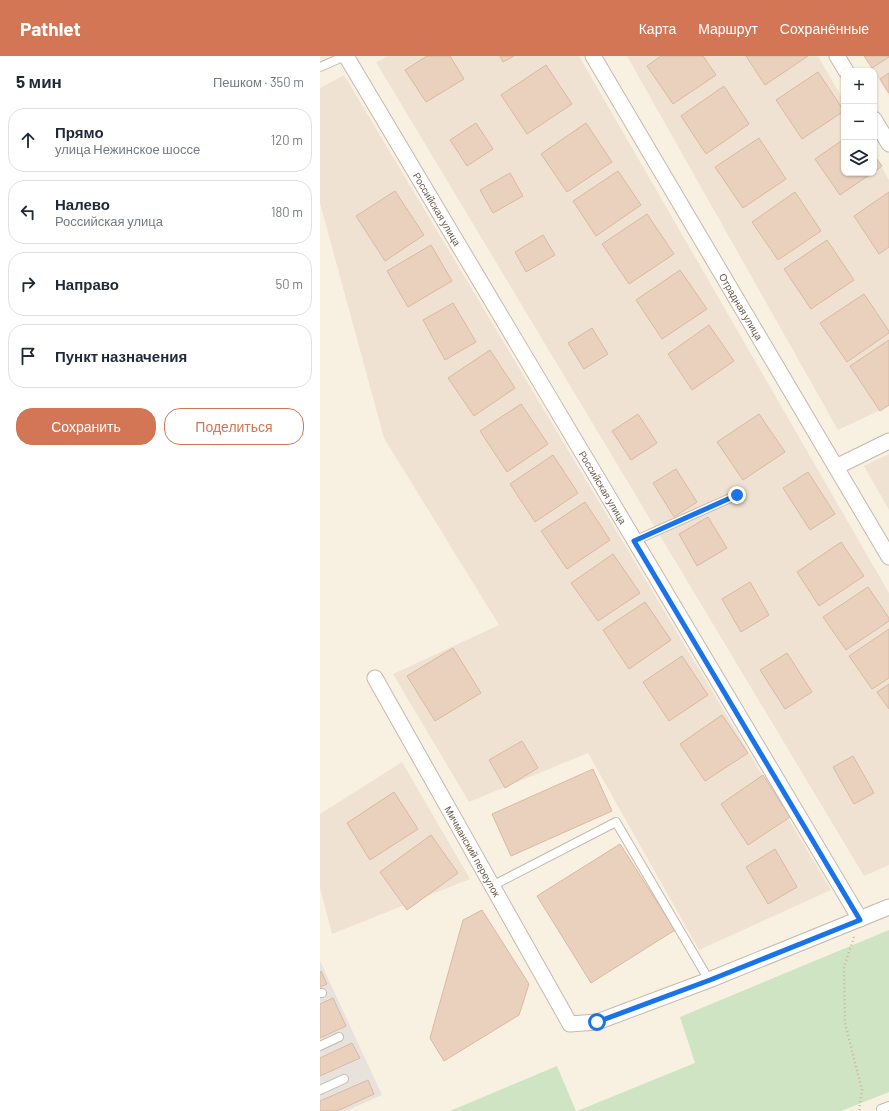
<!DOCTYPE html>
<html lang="ru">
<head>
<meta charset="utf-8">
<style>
  :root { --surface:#fff; --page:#f6f6f7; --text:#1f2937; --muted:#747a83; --line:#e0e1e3; --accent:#d37656 }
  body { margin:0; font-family:Barlow,sans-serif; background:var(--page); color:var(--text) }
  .controls { position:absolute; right:12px; top:12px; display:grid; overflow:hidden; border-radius:8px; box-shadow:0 1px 3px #0004 }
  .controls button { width:36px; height:36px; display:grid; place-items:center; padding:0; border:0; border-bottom:1px solid var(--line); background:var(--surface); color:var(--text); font:20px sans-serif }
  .stop { position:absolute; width:12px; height:12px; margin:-9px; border:3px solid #1a73e8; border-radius:50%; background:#fff }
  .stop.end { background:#1a73e8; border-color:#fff; box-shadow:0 1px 4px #0008 }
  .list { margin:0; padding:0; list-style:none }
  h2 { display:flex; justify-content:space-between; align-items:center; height:52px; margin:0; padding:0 16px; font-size:17px }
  h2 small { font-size:13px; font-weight:400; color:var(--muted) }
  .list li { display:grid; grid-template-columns:26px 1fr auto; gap:12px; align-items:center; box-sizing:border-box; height:64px; margin:0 8px 8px; padding:0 8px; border:1px solid var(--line); border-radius:16px }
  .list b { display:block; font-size:15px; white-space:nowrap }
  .list p { margin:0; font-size:13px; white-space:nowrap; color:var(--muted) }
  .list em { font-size:13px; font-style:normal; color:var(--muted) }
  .actions { display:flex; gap:8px; padding:12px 16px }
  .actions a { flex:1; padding:9px 0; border:1px solid var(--accent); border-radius:16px; text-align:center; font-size:14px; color:var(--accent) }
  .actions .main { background:var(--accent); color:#fff }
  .icon { flex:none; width:22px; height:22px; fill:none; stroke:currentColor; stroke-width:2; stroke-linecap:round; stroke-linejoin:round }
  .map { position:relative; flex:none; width:569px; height:1055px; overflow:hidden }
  header { display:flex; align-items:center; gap:24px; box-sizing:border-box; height:56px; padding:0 20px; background:var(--accent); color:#fff }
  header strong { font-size:19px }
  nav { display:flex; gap:22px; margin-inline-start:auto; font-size:14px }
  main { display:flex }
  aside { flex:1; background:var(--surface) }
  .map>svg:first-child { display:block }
</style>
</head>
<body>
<header>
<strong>Pathlet</strong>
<nav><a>Карта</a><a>Маршрут</a><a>Сохранённые</a></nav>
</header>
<main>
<aside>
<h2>5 мин<small>Пешком · 350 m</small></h2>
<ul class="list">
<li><svg class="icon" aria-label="ahead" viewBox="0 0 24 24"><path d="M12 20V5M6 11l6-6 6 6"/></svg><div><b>Прямо</b><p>улица Нежинское шоссе</p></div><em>120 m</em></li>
<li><svg class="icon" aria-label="left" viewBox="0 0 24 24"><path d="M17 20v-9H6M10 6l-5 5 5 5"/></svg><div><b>Налево</b><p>Российская улица</p></div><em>180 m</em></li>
<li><svg class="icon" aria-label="right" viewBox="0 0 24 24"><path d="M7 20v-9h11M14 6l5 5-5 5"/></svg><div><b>Направо</b></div><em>50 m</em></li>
<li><svg class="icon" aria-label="arrive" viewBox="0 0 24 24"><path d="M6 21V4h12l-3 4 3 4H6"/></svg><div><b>Пункт назначения</b></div></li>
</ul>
<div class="actions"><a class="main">Сохранить</a><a>Поделиться</a></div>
</aside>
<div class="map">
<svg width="569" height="1055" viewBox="0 0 569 1055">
  <rect width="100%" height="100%" fill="#f8f1e2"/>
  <path fill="#efe2d2" d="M 69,0 L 259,0 L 569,537 L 569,809 L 544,820 L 56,6 Z
    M 307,0 L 498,0 L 524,45 L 524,117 L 554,117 L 554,97 L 569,124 L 569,350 L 518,374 Z
    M 545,0 L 569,0 L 569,40 Z
    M 24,19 L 511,834 L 379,894 L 268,697 L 149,746 L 73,618 L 179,569 L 64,382 L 0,147 L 0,32 Z
    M 569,398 L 569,454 L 544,410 Z
    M 82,706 L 150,823 L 12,878 L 0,832 L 0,758 Z"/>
  <path fill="#e8e2dd" d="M 0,905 L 62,1039 L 26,1055 L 0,1055 Z"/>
  <path fill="#cfe4c3" d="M 569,874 L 569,1036 L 521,1055 L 257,1055 L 375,1007 L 360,961 Z
    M 237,1010 L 256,1055 L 130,1055 Z"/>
  <path fill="#ead1bd" stroke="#dbb8a0" d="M 107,0 L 130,0 L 144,23 L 106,46 L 85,14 Z
    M 180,0 L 194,0 L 183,6 Z
    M 341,0 L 383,0 L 396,19 L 353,48 L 327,10 Z
    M 426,0 L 488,0 L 445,29 Z
    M 544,0 L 569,0 L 569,1 L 552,12 Z
    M 226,9 L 252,48 L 207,78 L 181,39 Z
    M 498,16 L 524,55 L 482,83 L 456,44 Z
    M 569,17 L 569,37 L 560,23 Z
    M 404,30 L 429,68 L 386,98 L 361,60 Z
    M 156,67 L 173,93 L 147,110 L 130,84 Z
    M 266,67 L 292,106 L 247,136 L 221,98 Z
    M 439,82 L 466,123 L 423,152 L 395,111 Z
    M 524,83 L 524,117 L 552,117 L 520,139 L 495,103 Z
    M 554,99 L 562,110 L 554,116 Z
    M 298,115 L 321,149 L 276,180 L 253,145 Z
    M 190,117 L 203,140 L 173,157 L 160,134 Z
    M 75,135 L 104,179 L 65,205 L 36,160 Z
    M 475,136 L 501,175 L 458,204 L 432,166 Z
    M 569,136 L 569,191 L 559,198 L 534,160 Z
    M 327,158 L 354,198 L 309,228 L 282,188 Z
    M 223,179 L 235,199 L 206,216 L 195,196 Z
    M 507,184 L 534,224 L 491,253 L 464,213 Z
    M 111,189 L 132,225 L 88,251 L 67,215 Z
    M 360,214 L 387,253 L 342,283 L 316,244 Z
    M 544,238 L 569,275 L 569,277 L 527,306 L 500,267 Z
    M 133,247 L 156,286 L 125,304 L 103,264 Z
    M 389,269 L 414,305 L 372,334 L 348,298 Z
    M 272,272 L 288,298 L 264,313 L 248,287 Z
    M 569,284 L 569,349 L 560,355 L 530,310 Z
    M 170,294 L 195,332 L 154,360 L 128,322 Z
    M 201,348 L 228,388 L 187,416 L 160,375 Z
    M 318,358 L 337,387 L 311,404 L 292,375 Z
    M 439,358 L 465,396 L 423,424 L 397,386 Z
    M 233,399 L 258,437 L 215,466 L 190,428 Z
    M 356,413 L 377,446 L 354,461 L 333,427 Z
    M 488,416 L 515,458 L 490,474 L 463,432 Z
    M 265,446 L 290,484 L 247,513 L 221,475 Z
    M 388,461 L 407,492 L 377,510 L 359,478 Z
    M 521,486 L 544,520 L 499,550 L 477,516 Z
    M 293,498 L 320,537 L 278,565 L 251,527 Z
    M 430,526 L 449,559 L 421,576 L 402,543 Z
    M 548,531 L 569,562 L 569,565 L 526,594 L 503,561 Z
    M 325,546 L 351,584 L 309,613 L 283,574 Z
    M 569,573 L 569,622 L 552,633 L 529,600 Z
    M 133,592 L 161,637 L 115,665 L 87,620 Z
    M 467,597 L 492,636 L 465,653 L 440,614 Z
    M 362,600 L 388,639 L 349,665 L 323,626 Z
    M 569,628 L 569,653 L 557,636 Z
    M 402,659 L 428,697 L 385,725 L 360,688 Z
    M 202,685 L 218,712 L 185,732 L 169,704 Z
    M 533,700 L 554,737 L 534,748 L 513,711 Z
    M 273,713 L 292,755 L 191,800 L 172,758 Z
    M 443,719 L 470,761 L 428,789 L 401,748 Z
    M 74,736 L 98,773 L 50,804 L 27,767 Z
    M 111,779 L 138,817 L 87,854 L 60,816 Z
    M 300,788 L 355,874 L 271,927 L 217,840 Z
    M 455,793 L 477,831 L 448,848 L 426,811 Z
    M 162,854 L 209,928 L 199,959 L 124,1005 L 110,982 L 143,864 Z
    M 1,915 L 7,928 L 0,931 L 0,916 Z
    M 13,942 L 26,970 L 0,982 L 0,948 Z
    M 32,987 L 40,1002 L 0,1020 L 0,1002 Z
    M 48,1024 L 54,1038 L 17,1055 L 0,1055 L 0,1045 Z"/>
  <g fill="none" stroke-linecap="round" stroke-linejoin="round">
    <g stroke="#c7b8ab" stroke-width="10">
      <path id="lane" d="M 0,11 L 25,0
        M 314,485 L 417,439
        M 172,830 L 296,766 L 389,924
        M 0,937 L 2,937
        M 0,990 L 19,981
        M 0,1034 L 24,1023
        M 561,1053 L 569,1050"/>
    </g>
    <g stroke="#c7b8ab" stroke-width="17">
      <g id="street">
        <path id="s1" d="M 26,0 L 540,863"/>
        <path id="s2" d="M 273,0 L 569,501"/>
        <path d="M 517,0 L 526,15"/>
        <path d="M 554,63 L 569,88"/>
        <path d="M 516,411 L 569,385"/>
        <path id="s3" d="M 55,622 L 250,968 L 277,966 L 389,924 L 569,851"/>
      </g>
    </g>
    <path stroke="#ceb4a1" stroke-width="2.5" stroke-dasharray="1 3" stroke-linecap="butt" d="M 534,881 L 524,911 L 525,967 L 542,1034 L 539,1055"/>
    <use href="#lane" stroke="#fff" stroke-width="8"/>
    <use href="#street" stroke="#fff" stroke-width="15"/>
  </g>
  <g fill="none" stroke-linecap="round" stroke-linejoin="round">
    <path stroke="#1a73e8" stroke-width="5" d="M 277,966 L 390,924 L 540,864 L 314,485 L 417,439"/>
  </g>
  <g text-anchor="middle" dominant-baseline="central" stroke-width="4" stroke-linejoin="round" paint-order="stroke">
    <g font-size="10" fill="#6c594c" stroke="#fcf5e7">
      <text stroke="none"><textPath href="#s1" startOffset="178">Российская улица</textPath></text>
      <text stroke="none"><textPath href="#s2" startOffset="291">Отрадная улица</textPath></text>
      <text stroke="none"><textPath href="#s1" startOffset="502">Российская улица</textPath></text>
      <text stroke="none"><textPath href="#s3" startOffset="199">Мичманский переулок</textPath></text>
    </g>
  </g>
</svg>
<div class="controls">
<button>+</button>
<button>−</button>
<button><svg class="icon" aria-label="layers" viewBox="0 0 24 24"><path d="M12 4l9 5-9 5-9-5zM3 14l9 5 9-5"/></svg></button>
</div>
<div class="stop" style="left:277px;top:966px"></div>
<div class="stop end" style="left:417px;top:439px"></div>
</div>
</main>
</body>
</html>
